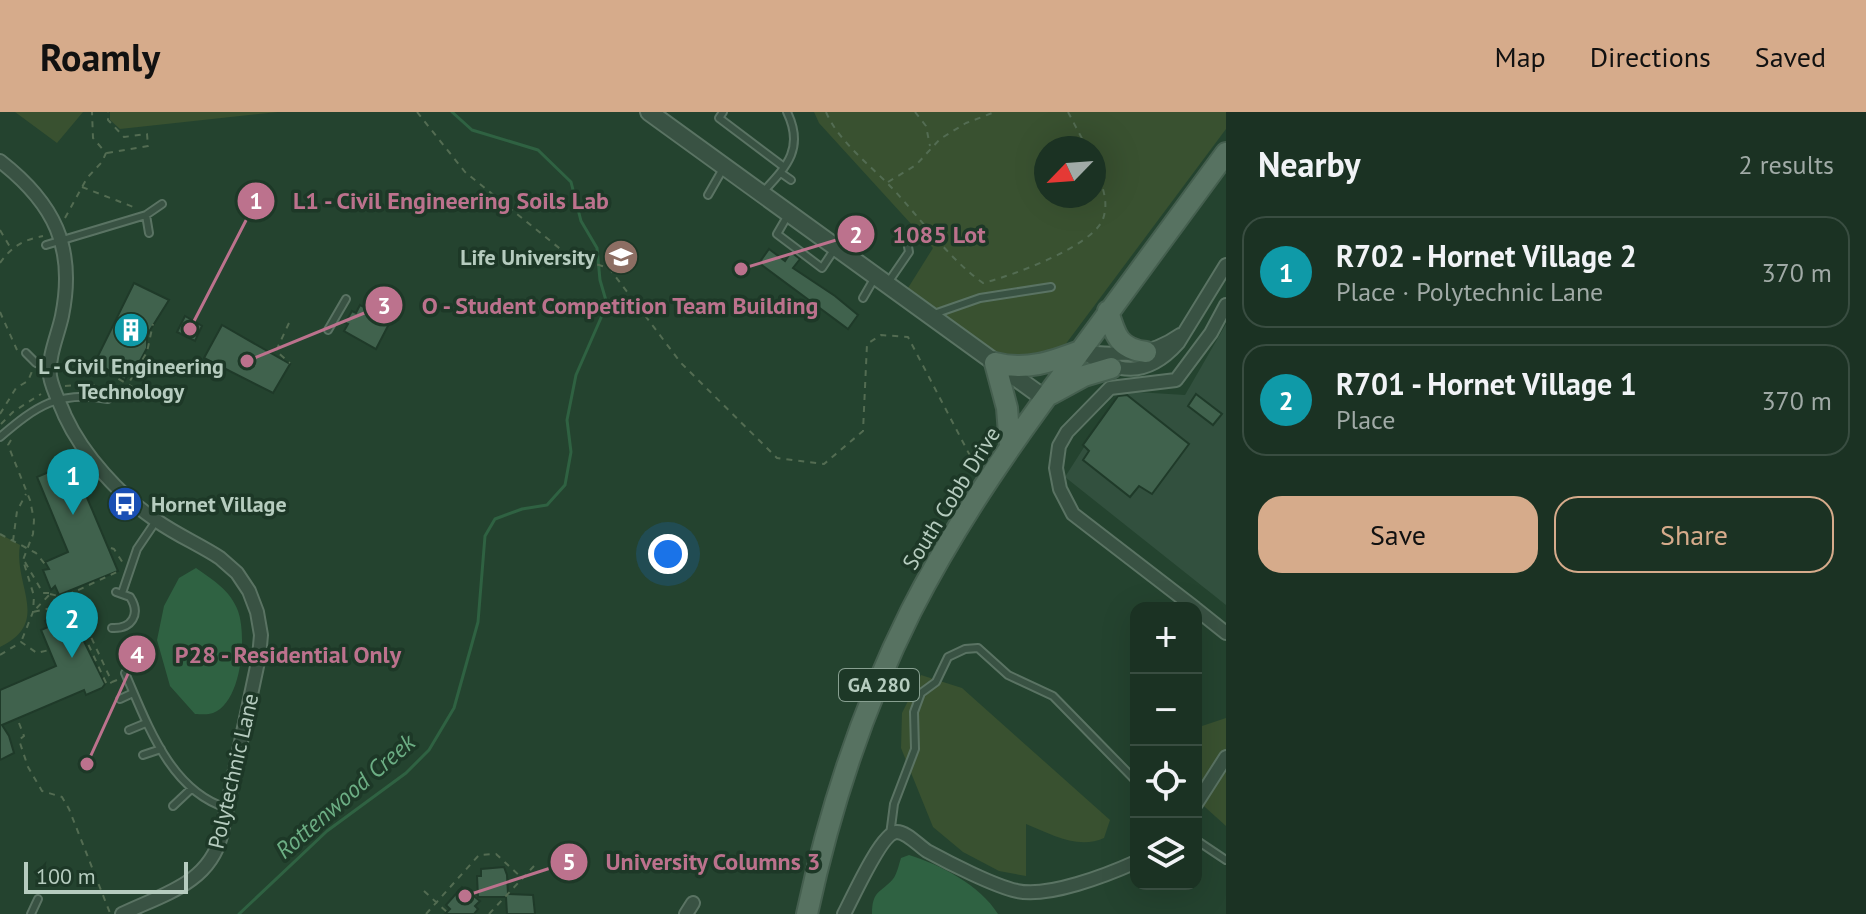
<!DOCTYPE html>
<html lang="en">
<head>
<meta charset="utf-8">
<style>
  :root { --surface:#1b3223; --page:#243a2b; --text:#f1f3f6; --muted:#a0aaa6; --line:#394d41; --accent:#d6ab8b }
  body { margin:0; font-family:"PT Sans",sans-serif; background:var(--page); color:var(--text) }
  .controls { position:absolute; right:24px; bottom:24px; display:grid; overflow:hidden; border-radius:16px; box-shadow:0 8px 32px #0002 }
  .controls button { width:72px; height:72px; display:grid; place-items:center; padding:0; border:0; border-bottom:2px solid var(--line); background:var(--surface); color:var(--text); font:40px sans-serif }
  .compass { position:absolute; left:1034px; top:24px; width:72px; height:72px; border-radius:50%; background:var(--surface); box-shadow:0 8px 32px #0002; rotate:245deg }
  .scale { position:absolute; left:24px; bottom:20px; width:164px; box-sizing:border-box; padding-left:8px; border:4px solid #b6ccbf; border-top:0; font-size:22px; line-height:28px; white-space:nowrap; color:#b6ccbf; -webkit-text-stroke:6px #1d3827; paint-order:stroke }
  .you { position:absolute; left:668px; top:442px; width:28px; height:28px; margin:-20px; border:6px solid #fff; border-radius:50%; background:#1a73e8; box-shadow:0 0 0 12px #1a73e833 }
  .badge { display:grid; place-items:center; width:52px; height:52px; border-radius:50%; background:var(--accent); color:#fff; font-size:26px; font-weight:700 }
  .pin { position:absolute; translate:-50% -66px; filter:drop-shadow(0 2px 4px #0008) }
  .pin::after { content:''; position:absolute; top:42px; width:28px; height:24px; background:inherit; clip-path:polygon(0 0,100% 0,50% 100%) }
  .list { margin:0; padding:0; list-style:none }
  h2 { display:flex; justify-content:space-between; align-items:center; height:104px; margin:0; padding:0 32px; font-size:34px }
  h2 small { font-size:26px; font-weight:400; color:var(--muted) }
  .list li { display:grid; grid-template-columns:52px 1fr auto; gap:24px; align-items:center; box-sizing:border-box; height:112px; margin:0 16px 16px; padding:0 16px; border:2px solid var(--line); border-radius:24px }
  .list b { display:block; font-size:30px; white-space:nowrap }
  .list p { margin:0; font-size:26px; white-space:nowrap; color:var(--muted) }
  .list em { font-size:26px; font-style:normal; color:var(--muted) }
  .actions { display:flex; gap:16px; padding:24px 32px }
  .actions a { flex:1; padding:18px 0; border:2px solid var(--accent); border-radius:24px; text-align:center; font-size:28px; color:var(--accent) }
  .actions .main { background:var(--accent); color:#111 }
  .icon { flex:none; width:44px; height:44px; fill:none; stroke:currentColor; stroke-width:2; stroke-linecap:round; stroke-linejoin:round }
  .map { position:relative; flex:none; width:1226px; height:802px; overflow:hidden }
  header { display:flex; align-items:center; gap:48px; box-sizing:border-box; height:112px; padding:0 40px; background:var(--accent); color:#111 }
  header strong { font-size:38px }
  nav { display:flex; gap:44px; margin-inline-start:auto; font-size:28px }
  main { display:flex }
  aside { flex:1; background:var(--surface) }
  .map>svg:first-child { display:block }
</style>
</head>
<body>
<header>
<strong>Roamly</strong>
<nav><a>Map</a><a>Directions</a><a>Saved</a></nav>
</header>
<main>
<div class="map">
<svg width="1226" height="802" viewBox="0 0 1226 802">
  <rect width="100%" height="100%" fill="#24432f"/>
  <path fill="#32503e" d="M 1226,212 L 1226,493 L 1065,365 L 1120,279 L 1185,283 Z"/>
  <path fill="#395130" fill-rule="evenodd" d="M 15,0 L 83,0 L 57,31 Z
    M 110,0 L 278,0 L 120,17 L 110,8 Z
    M 814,0 L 1226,0 L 1226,17 L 1065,233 C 1050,242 1029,249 1011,245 C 981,238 934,196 908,176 L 933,136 L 819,11 ZM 1046,36 L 1094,36 L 1094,84 L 1046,84 Z
    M 0,422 L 20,433 C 13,473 52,510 0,535 Z
    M 921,563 L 962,576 L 1110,708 L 1104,726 C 1078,738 1051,722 1026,712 L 1026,764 L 999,759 L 963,740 L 933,715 L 901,636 L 902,601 Z
    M 1226,606 L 1226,714 L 1196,687 L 1196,616 Z"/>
  <path fill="#2f6242" d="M 196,456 C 213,468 231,479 238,499 C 247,524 242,590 213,601 C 208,603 200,602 195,602 L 170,574 L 157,528 L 164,494 L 179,466 Z
    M 909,743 C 941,753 980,773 998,802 L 872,802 C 872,778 881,781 893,767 C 897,762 899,752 901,746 Z"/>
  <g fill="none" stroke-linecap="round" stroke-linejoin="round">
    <path stroke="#2f6242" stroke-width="3" d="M 239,802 L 327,719 L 406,661 L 429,638 L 454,596 L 478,510 L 485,424 L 495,407 L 522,397 L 547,393 L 565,373 L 571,340 L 567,308 L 576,263 L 607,192 L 600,168 L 597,136 L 581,109 L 571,70 L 538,38 L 472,18 L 452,0"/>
  </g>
  <path fill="#40624d" stroke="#1f3a29" stroke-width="2" d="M 769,137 L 785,149 L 791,140 L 800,147 L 793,156 L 835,184 L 858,203 L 848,217 L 759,151 Z
    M 134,171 L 169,188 L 147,223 L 147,236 L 134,260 L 130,258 L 125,268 L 95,250 Z
    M 360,193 L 390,210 L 376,237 L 344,219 L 348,212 L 345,211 L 352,199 L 356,201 Z
    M 185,204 L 202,214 L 195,229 L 177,220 Z
    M 222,213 L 290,252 L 273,281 L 204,246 Z
    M 1196,282 L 1222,302 L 1213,313 L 1188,294 Z
    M 1127,283 L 1189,332 L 1152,382 L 1139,374 L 1130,385 L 1083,348 L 1089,339 L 1083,333 L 1118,284 Z
    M 72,350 L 118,459 L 59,483 L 55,474 L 51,478 L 43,458 L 49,457 L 45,450 L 68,440 L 37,365 Z
    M 59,496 L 67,499 L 63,512 L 73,507 L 105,572 L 102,576 L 86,583 L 84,578 L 2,613 L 9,624 L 14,641 L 0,648 L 0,578 L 56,554 L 41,518 L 48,515 L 45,509 L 56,504 Z
    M 504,755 L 507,763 L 508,782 L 533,783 L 535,802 L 507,802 L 506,785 L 478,785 L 477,764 L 481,764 L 481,757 Z
    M 462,775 L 480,789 L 475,794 L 478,797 L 474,802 L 445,802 L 450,797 L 446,793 Z"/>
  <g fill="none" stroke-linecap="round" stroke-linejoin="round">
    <g stroke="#5a7363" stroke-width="10">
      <path id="service" d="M 723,0 L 719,6 L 784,55
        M 781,61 L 791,68
        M 762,81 C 786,55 805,37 787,0
        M 708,83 L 724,55
        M 146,103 L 149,121
        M 788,103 L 777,122 L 822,156 L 834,138
        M 46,133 L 146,103 L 162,92
        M 887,172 L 909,140 L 907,129 L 901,121
        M 863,186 L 874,167
        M 934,202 L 980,186 L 1051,175
        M 328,218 L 346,187
        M 26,241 L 36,251 L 50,254
        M 0,325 C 36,294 59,278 108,287
        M 122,481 L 137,437 L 156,409
        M 112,516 C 132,517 141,502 130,485 L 116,480
        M 125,561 C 147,611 170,679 227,696
        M 120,587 L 133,581
        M 129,618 L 146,611
        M 143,643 L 161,637
        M 173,694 L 191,677
        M 890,723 L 894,692 L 915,637 L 914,600 L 921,581 L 936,570 L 948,545 L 965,537 L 978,536 L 1008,563 L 1053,584 L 1136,669
        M 1196,728 L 1226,748
        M 31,802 L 38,787"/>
    </g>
    <g stroke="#5a7363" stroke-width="16">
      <path id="minor" d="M 0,49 C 54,91 76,135 62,204 C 58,223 48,244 50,264 C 52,277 60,291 65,304 C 83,343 120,384 157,409 C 177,423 200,433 220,446 L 237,461 L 249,479 L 257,500 L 261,523 L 259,545 L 221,724 C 209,772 161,783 122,802
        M 1080,239 C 1117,261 1146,267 1178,231 L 1226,153
        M 1083,240 C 1121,243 1147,246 1180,223
        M 1195,496 L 1073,402 L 1060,377 L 1056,356 L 1059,334 L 1067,320 L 1110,276 L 1176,268 L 1211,221 L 1226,193
        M 1196,497 L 1226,521
        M 1196,692 L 1226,645
        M 686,802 L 693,791
        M 844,802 C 852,787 881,722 896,720 C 906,719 919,734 927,739 C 949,751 994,774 1017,779 C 1048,786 1107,763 1136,750"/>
    </g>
    <g stroke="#5a7363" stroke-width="20">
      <path id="tertiary" d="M 649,0 L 1044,286"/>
    </g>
    <g stroke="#455f4f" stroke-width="24">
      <path id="primary" d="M 1108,199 C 1115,223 1119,237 1146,240
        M 995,251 C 1026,259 1051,250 1080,239
        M 995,251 L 1007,296 L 1010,334
        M 1051,282 L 1084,264 L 1111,256
        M 807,802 C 829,699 864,593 911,499 C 958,407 1017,323 1079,241 C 1128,175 1176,108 1226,41"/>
    </g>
    <path stroke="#536c52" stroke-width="2" stroke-dasharray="6 6" stroke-linecap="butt" d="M 417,0 L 465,60 L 569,144 L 609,156 L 681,251 L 777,346 L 824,352 L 863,319 L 867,232 L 881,223 L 908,225 L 977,357
      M 826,0 C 839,30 869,52 892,76 C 922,108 947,145 983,171 C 1011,164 1092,135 1103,107 C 1110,87 1100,70 1094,52
      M 915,0 L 926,14 L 930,34
      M 1068,0 L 1087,36
      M 107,41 L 148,34 L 147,22 L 124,25 L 108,8 L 108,0
      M 888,70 L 916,53 L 940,27 L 966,11 L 995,0
      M 82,75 L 136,96
      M 65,106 L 87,66 L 102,50 L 106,41 L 93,26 L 92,0
      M 0,118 L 10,135
      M 0,151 C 12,134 23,128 43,124
      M 0,200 L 17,238
      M 289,211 L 276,239 L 290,251
      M 108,261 L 138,278
      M 65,274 L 88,272 L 124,279 L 147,240 L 153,212
      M 0,302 L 16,276 L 28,269 L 33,257
      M 1,312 L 13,300 L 41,282
      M 11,328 L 8,333 L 30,388 L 34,408 L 33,422 L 23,448 L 34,484 L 33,500 L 21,530
      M 0,422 L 36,441 L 48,456
      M 13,429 L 17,399 L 26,382
      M 111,436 L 114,437 L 123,451
      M 25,450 L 43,481 L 49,481
      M 73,480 L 67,486 L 107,573 L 112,570
      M 50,482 L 67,486 L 52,496 L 33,500 Z
      M 0,543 L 21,530 L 37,541 L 49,538
      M 117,568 L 112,570 L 77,495 L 74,480 L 119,459
      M 19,611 L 24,624 L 19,628 L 28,655 L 42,679 L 62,685 L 69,697 L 110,801
      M 424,779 L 449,802
      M 426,802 L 479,743 L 496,742 L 522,766
      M 489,802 L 534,754"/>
    <use href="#service" stroke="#395243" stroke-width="6"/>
    <use href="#minor" stroke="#395243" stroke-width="12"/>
    <use href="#tertiary" stroke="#395243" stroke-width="16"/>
    <use href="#primary" stroke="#577261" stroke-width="20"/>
  </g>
  <defs>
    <g id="university-disc" transform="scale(1.8)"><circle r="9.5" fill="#8d6e63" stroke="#1d3827"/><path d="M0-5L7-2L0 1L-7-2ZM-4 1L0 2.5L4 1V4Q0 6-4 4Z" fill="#fff"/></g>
    <g id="building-disc" transform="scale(1.8)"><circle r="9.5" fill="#0f9aa8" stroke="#1d3827"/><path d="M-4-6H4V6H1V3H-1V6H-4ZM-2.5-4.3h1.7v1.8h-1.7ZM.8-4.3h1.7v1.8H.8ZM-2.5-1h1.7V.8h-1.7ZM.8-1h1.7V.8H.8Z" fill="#fff"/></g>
    <g id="bus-disc" transform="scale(1.8)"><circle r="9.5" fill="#1a4fb4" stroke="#1d3827"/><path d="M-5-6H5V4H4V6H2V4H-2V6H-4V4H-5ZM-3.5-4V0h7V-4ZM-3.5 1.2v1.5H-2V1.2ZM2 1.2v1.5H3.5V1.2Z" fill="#fff"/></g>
  </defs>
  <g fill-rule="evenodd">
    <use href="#university-disc" x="621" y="145"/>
    <use href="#building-disc" x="131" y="218"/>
    <use href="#bus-disc" x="125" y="392"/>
  </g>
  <g text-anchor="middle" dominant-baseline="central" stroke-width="7" stroke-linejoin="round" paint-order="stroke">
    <rect fill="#1d3827" stroke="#88a091" stroke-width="2" x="839" y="557" width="80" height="32" rx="6"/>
    <g font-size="20" font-weight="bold" fill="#b6ccbf">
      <text x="879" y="573">GA 280</text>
    </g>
    <g font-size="22" font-weight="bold" fill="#b6ccbf" stroke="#1d3827" text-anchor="end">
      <text x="595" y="145">Life University</text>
      <text x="131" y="254" text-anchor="middle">L - Civil Engineering<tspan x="131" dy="25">Technology</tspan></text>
      <text x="151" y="392" text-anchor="start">Hornet Village</text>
    </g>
    <g font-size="22" fill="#b6ccbf" stroke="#1d3827">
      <text transform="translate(951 386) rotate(-58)">South Cobb Drive</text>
      <text transform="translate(233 659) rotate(-77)">Polytechnic Lane</text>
    </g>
    <g font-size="24" font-style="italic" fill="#6cae84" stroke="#1d3827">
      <text transform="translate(345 684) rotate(-41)">Rottenwood Creek</text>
    </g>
  </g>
  <path fill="none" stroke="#bc728d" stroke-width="3" d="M190 217L256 89M741 157L856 122M247 249L384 193M87 652L137 542M465 784L569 750"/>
  <g fill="#bc728d" stroke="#1d3827" stroke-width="3">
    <circle cx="190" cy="217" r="8"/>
    <circle cx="741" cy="157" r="8"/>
    <circle cx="247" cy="249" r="8"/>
    <circle cx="87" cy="652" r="8"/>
    <circle cx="465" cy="784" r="8"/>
    <circle cx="256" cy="89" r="20"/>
    <circle cx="856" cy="122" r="20"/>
    <circle cx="384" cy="193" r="20"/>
    <circle cx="137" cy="542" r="20"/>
    <circle cx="569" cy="750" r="20"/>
  </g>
  <g font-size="24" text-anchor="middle" font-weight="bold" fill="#fff">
    <text x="256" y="97">1</text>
    <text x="856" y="131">2</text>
    <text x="384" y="202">3</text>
    <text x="137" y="551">4</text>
    <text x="569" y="758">5</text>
  </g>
  <g font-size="24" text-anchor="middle" font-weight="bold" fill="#bc728d" stroke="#1d3827" stroke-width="7" stroke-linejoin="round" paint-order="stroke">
    <text x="451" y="97">L1 - Civil Engineering Soils Lab</text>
    <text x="939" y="131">1085 Lot</text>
    <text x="620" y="202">O - Student Competition Team Building</text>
    <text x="288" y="551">P28 - Residential Only</text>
    <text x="713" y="758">University Columns 3</text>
  </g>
</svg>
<div class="controls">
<button>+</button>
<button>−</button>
<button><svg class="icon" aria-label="locate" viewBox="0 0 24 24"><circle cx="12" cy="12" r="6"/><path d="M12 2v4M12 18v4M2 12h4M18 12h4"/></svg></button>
<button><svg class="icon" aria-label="layers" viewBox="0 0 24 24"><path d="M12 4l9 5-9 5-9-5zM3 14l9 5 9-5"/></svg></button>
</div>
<svg class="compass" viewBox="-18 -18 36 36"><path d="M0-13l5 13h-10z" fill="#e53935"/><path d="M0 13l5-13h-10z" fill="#a0aaa6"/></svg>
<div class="scale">100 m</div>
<div class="you"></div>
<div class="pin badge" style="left:73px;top:403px;background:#0f9aa8">1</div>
<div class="pin badge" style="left:72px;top:546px;background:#0f9aa8">2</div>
</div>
<aside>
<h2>Nearby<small>2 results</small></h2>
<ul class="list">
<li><span class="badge" style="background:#0f9aa8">1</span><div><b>R702 - Hornet Village 2</b><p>Place · Polytechnic Lane</p></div><em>370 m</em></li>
<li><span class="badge" style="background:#0f9aa8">2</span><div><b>R701 - Hornet Village 1</b><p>Place</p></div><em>370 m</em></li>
</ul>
<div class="actions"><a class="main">Save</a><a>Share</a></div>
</aside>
</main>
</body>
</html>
